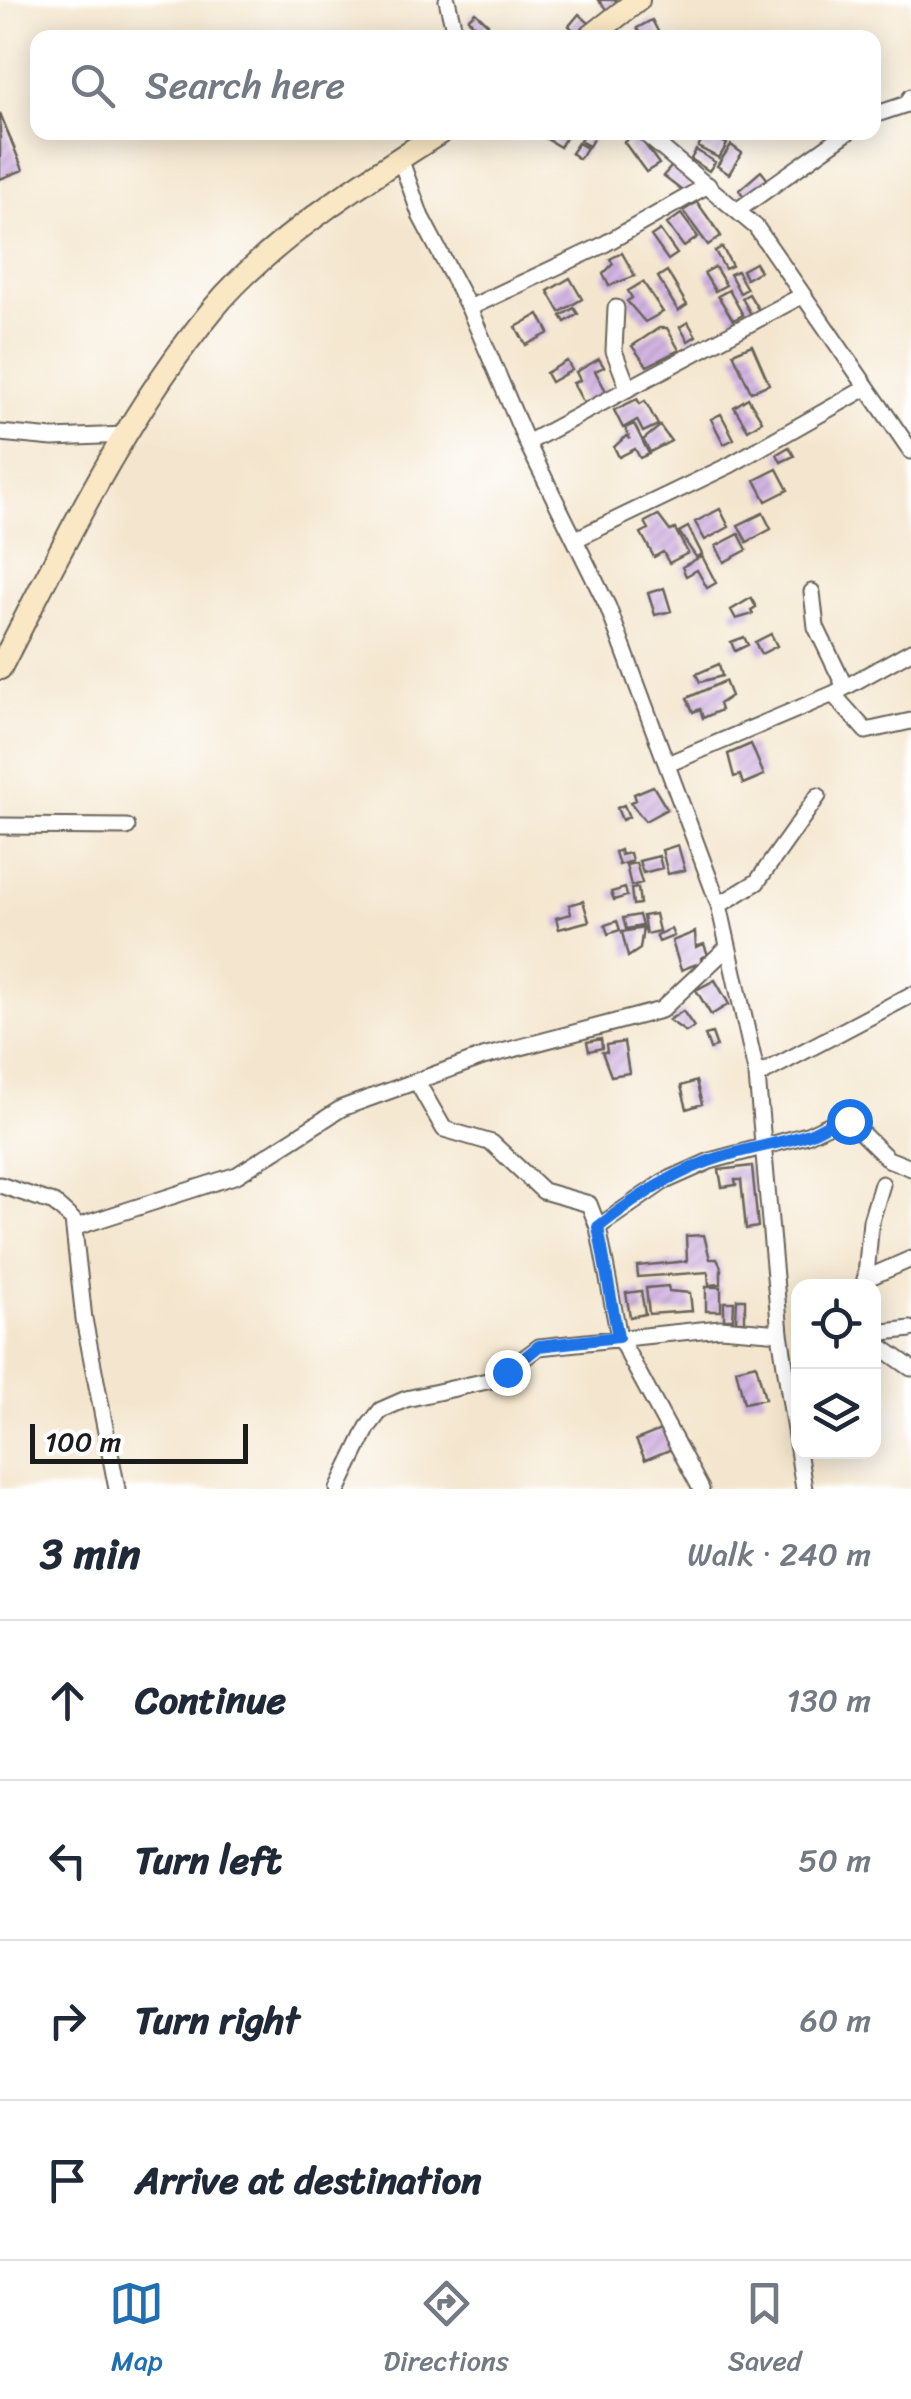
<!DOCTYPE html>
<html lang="en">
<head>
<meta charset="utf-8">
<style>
  :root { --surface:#fff; --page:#f2f2f3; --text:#1f2937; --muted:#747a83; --line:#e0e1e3; --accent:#1f6fb2 }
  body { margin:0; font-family:Sriracha,sans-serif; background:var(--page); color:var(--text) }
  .controls { position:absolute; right:30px; bottom:30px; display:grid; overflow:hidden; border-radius:20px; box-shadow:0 5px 25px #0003 }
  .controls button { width:90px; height:90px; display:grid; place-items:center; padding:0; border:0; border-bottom:2px solid var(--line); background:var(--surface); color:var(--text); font:50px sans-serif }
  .scale { position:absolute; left:30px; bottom:25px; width:218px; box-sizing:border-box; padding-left:10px; border:5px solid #1c1c1c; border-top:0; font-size:28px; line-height:35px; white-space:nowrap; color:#1c1c1c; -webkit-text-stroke:8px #fff; paint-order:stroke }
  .stop { position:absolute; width:30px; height:30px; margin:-22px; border:8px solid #1a73e8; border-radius:50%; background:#fff }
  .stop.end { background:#1a73e8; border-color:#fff; box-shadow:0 2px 10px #0008 }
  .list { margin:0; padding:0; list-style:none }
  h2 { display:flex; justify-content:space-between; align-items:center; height:130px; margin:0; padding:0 40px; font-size:42px }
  h2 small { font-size:32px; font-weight:400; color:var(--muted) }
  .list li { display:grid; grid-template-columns:65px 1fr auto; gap:30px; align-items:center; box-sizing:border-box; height:160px; padding:0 40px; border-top:2px solid var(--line) }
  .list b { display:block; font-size:38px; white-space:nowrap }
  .list em { font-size:32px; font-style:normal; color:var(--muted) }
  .icon { flex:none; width:55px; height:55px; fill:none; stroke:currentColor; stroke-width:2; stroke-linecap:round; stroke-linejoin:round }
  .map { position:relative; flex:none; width:911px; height:1489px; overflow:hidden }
  .search { position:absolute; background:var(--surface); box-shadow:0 5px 25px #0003; left:30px; right:30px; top:30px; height:110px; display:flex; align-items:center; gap:25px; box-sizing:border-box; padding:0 35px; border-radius:20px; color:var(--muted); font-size:38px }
  .sheet { height:770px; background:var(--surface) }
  nav { display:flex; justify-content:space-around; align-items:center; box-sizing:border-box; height:140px; border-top:2px solid var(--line); background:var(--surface); font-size:28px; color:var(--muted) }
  nav a { display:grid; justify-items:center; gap:5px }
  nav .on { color:var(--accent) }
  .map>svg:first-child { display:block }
</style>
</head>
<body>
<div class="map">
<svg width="911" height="1489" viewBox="0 0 911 1489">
  <defs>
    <pattern id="building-hatch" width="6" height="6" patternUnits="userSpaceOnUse" patternTransform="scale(2.5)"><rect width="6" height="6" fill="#d2b4e2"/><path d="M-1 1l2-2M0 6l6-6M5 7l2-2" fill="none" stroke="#b49ac1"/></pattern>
  </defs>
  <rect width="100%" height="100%" fill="#fff"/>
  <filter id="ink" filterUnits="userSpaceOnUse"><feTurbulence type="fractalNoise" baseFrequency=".01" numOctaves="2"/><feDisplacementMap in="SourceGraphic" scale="20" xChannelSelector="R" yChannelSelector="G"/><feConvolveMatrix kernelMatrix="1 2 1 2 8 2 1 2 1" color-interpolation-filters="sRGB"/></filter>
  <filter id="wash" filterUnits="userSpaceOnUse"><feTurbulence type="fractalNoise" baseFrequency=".0048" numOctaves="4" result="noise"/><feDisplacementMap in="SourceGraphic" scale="40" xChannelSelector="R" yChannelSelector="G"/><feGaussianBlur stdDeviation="2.25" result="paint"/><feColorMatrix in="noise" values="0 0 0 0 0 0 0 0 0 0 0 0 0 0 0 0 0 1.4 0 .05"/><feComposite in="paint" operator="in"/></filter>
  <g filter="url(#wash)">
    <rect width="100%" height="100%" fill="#f4e6ce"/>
    <g id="blocks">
      <path fill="url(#building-hatch)" d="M 598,0 L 619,0 L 608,11 Z
        M 475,12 L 488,24 L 481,31 L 468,19 Z
        M 579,14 L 589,23 L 579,35 L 569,26 Z
        M 652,20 L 660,35 L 642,38 L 637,28 Z
        M 0,113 L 23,170 L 0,179 Z
        M 535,132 L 554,132 L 565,139 L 560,147 Z
        M 585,132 L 597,132 L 589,146 L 580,141 Z
        M 637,133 L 659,164 L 646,172 L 624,142 Z
        M 706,133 L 727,144 L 719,158 L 698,147 Z
        M 578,143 L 587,148 L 579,159 L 571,153 Z
        M 731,145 L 742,153 L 729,174 L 717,166 Z
        M 696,150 L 715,162 L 709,171 L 691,159 Z
        M 672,166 L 693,184 L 685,193 L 663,176 Z
        M 761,171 L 768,180 L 746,199 L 739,190 Z
        M 697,202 L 721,236 L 708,245 L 683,211 Z
        M 681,214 L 698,237 L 684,247 L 667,224 Z
        M 660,230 L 677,254 L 668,260 L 651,236 Z
        M 722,247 L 732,266 L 725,269 L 715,251 Z
        M 622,253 L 635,276 L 609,286 L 603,274 L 613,264 L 610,259 Z
        M 755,263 L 760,271 L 746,279 L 742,270 Z
        M 715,267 L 726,285 L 715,291 L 704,273 Z
        M 667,271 L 687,305 L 678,311 L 658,277 Z
        M 737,271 L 747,289 L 740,293 L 730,274 Z
        M 570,278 L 582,299 L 560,312 L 548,291 Z
        M 643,282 L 663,312 L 645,322 L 627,301 L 632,298 L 628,291 Z
        M 729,290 L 743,315 L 733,320 L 718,296 Z
        M 749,294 L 761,314 L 753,318 L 742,298 Z
        M 574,308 L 578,314 L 565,322 L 561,316 Z
        M 539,314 L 549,333 L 526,345 L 516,327 Z
        M 688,322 L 696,336 L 688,341 L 680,327 Z
        M 659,328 L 667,328 L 679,350 L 647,366 L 632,346 Z
        M 752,345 L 769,384 L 751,392 L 733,353 Z
        M 599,359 L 604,367 L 595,371 L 607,393 L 585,405 L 573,383 L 580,380 L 576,372 Z
        M 567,361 L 572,370 L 551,382 L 546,373 Z
        M 748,398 L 762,421 L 748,430 L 734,407 Z
        M 637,399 L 640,404 L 645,401 L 658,425 L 643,432 L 637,420 L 623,428 L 614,410 Z
        M 721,414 L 734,439 L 724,444 L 711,419 Z
        M 634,424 L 649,454 L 640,458 L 635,449 L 619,457 L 614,447 L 626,436 L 630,439 L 625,428 Z
        M 660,426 L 671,441 L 650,452 L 643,440 Z
        M 789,447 L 794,456 L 781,462 L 777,454 Z
        M 777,469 L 788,490 L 766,501 L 755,480 Z
        M 720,509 L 729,527 L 705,540 L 695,522 Z
        M 763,513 L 771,529 L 747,542 L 738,525 Z
        M 658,515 L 670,531 L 675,529 L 688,553 L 669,563 L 663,552 L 654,557 L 641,533 L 649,529 L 645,522 Z
        M 688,527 L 702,554 L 696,557 L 679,532 Z
        M 739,534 L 747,550 L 724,562 L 716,546 Z
        M 702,556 L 716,583 L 707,588 L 697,570 L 686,576 L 682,567 Z
        M 664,588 L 671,611 L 655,615 L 648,593 Z
        M 751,598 L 756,607 L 751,610 L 753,614 L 736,619 L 731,610 Z
        M 771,634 L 777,646 L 761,654 L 755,642 Z
        M 744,637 L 748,645 L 735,651 L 731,642 Z
        M 719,664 L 722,676 L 700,682 L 696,674 Z
        M 725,681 L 731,696 L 719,704 L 721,710 L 703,718 L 700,709 L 693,712 L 687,698 Z
        M 751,744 L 764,775 L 743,784 L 740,775 L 734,777 L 728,754 Z
        M 653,786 L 667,809 L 645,821 L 630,802 L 636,800 L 634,794 Z
        M 624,805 L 629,817 L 622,820 L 617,808 Z
        M 678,845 L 685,870 L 668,874 L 662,850 Z
        M 620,850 L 621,855 L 630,853 L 632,861 L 619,865 L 615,852 Z
        M 659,856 L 662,868 L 643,873 L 639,861 Z
        M 636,863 L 642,883 L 631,886 L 626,865 Z
        M 625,888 L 627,896 L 614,900 L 611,892 Z
        M 638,888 L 640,904 L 633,905 L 631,889 Z
        M 583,901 L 589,921 L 559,929 L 556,918 L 571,914 L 569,905 Z
        M 655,914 L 659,931 L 646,934 L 643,916 Z
        M 639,915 L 642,926 L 626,929 L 623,918 Z
        M 617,921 L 620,930 L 608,934 L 605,925 Z
        M 643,928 L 640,949 L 628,957 L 622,932 Z
        M 671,929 L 674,936 L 659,942 L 656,935 Z
        M 695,932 L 696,947 L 704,944 L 708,955 L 701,958 L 702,962 L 681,970 L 672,941 Z
        M 715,980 L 729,1004 L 711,1015 L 696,990 Z
        M 683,1011 L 694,1027 L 686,1032 L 669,1020 Z
        M 712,1033 L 717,1047 L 710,1049 L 705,1035 Z
        M 601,1039 L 602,1048 L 589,1051 L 587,1042 Z
        M 624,1042 L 629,1073 L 611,1076 L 602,1052 L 607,1052 L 606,1045 Z
        M 696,1081 L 702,1104 L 687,1109 L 681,1086 Z
        M 752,1166 L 758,1227 L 746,1229 L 741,1180 L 735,1180 L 736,1185 L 722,1187 L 719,1170 Z
        M 704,1235 L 710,1259 L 717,1259 L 721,1267 L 721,1284 L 709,1285 L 708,1272 L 638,1277 L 637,1266 L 687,1261 L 686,1236 Z
        M 668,1286 L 669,1291 L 690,1293 L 692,1311 L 649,1314 L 646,1288 Z
        M 706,1287 L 721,1287 L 721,1311 L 706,1311 Z
        M 641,1291 L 645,1314 L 630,1317 L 626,1293 Z
        M 737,1299 L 745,1299 L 745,1321 L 736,1321 Z
        M 724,1302 L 734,1302 L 733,1319 L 724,1319 Z
        M 756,1364 L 765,1399 L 744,1403 L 736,1369 Z
        M 663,1429 L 672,1449 L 645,1460 L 636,1440 Z"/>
    </g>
  </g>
  <g filter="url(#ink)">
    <use href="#blocks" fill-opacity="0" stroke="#68635a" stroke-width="2.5"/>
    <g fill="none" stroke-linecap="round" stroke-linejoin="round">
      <g stroke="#68635a" stroke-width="19">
        <path id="street" d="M 447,0 L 456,38
          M 874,115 L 907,104 L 911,97
          M 643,132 L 756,227 L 911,451
          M 401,161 L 421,217 L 469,308 L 527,443 L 608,607 L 719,905 L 757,1076 L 780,1333 L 804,1489
          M 738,210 L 848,132
          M 469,308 L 601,246 L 708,185
          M 616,308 L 614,351 L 628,388
          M 0,433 L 53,438 L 125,435
          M 527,443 L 803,295
          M 576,539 L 730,465 L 866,388
          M 812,592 L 816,627 L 845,687
          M 833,694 L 866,731 L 911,721
          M 670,763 L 833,694 L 911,651
          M 0,826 L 127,827
          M 719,905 L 757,882 L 818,796
          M 757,1076 L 911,995
          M 417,1082 L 444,1129 L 492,1143 L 543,1191 L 589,1204 L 598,1227
          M 0,1185 L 54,1203 L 73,1220 L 84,1319 L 117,1489
          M 76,1227 L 237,1175 L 342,1108 L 483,1057 L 661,1010 L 728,947
          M 865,1279 L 911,1259
          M 865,1286 L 871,1221 L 882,1184
          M 874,1333 L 911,1329
          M 874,1342 L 911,1368
          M 338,1489 L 368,1427 L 381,1410 L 406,1399 L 496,1379 L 539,1347 L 720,1328 L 780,1333
          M 701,1489 L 619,1337 L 598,1227 L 663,1182 L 710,1161 L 807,1135 L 839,1120 L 849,1121 L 888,1159 L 911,1168"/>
      </g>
      <g stroke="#68635a" stroke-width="26">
        <path id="secondary" d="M 589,38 L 638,0
          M 0,668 C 63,546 125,416 213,309 C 269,241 367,179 441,132"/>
      </g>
      <use href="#street" stroke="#fff" stroke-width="15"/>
      <use href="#secondary" stroke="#fae7c3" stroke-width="22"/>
    </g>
  </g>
  <g fill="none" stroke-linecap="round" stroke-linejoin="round" filter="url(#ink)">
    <path stroke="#1a73e8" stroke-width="12" d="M 507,1372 L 539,1346 L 618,1337 L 598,1227 C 635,1198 677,1170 721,1157 C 749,1148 778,1144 806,1135 C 821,1131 833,1117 849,1121"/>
  </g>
</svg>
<div class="controls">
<button><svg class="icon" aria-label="locate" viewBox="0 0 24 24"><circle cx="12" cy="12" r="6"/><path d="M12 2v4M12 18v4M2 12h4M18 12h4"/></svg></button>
<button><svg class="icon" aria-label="layers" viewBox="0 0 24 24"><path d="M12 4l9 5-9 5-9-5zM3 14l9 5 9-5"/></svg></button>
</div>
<div class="scale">100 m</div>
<div class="stop" style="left:849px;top:1121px"></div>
<div class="stop end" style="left:507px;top:1372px"></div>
<div class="search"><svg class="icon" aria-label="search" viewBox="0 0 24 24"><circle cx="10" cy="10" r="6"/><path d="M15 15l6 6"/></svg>Search here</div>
</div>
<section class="sheet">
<h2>3 min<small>Walk · 240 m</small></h2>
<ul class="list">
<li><svg class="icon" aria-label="ahead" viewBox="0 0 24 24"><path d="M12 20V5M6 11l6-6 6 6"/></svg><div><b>Continue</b></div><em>130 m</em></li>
<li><svg class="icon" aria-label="left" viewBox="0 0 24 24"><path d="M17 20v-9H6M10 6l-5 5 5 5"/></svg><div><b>Turn left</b></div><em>50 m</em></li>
<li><svg class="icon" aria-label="right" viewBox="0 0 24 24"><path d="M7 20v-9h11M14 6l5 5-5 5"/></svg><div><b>Turn right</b></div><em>60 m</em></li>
<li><svg class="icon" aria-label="arrive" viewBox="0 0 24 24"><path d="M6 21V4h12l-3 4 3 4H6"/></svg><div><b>Arrive at destination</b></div></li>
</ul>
</section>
<nav>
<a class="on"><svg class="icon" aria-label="map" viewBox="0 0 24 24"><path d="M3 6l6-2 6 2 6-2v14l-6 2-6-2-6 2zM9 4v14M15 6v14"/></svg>Map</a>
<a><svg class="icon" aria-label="directions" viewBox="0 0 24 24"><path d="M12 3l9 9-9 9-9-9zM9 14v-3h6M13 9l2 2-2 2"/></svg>Directions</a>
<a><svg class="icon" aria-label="saved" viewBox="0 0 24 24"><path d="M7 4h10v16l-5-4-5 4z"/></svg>Saved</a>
</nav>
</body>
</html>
